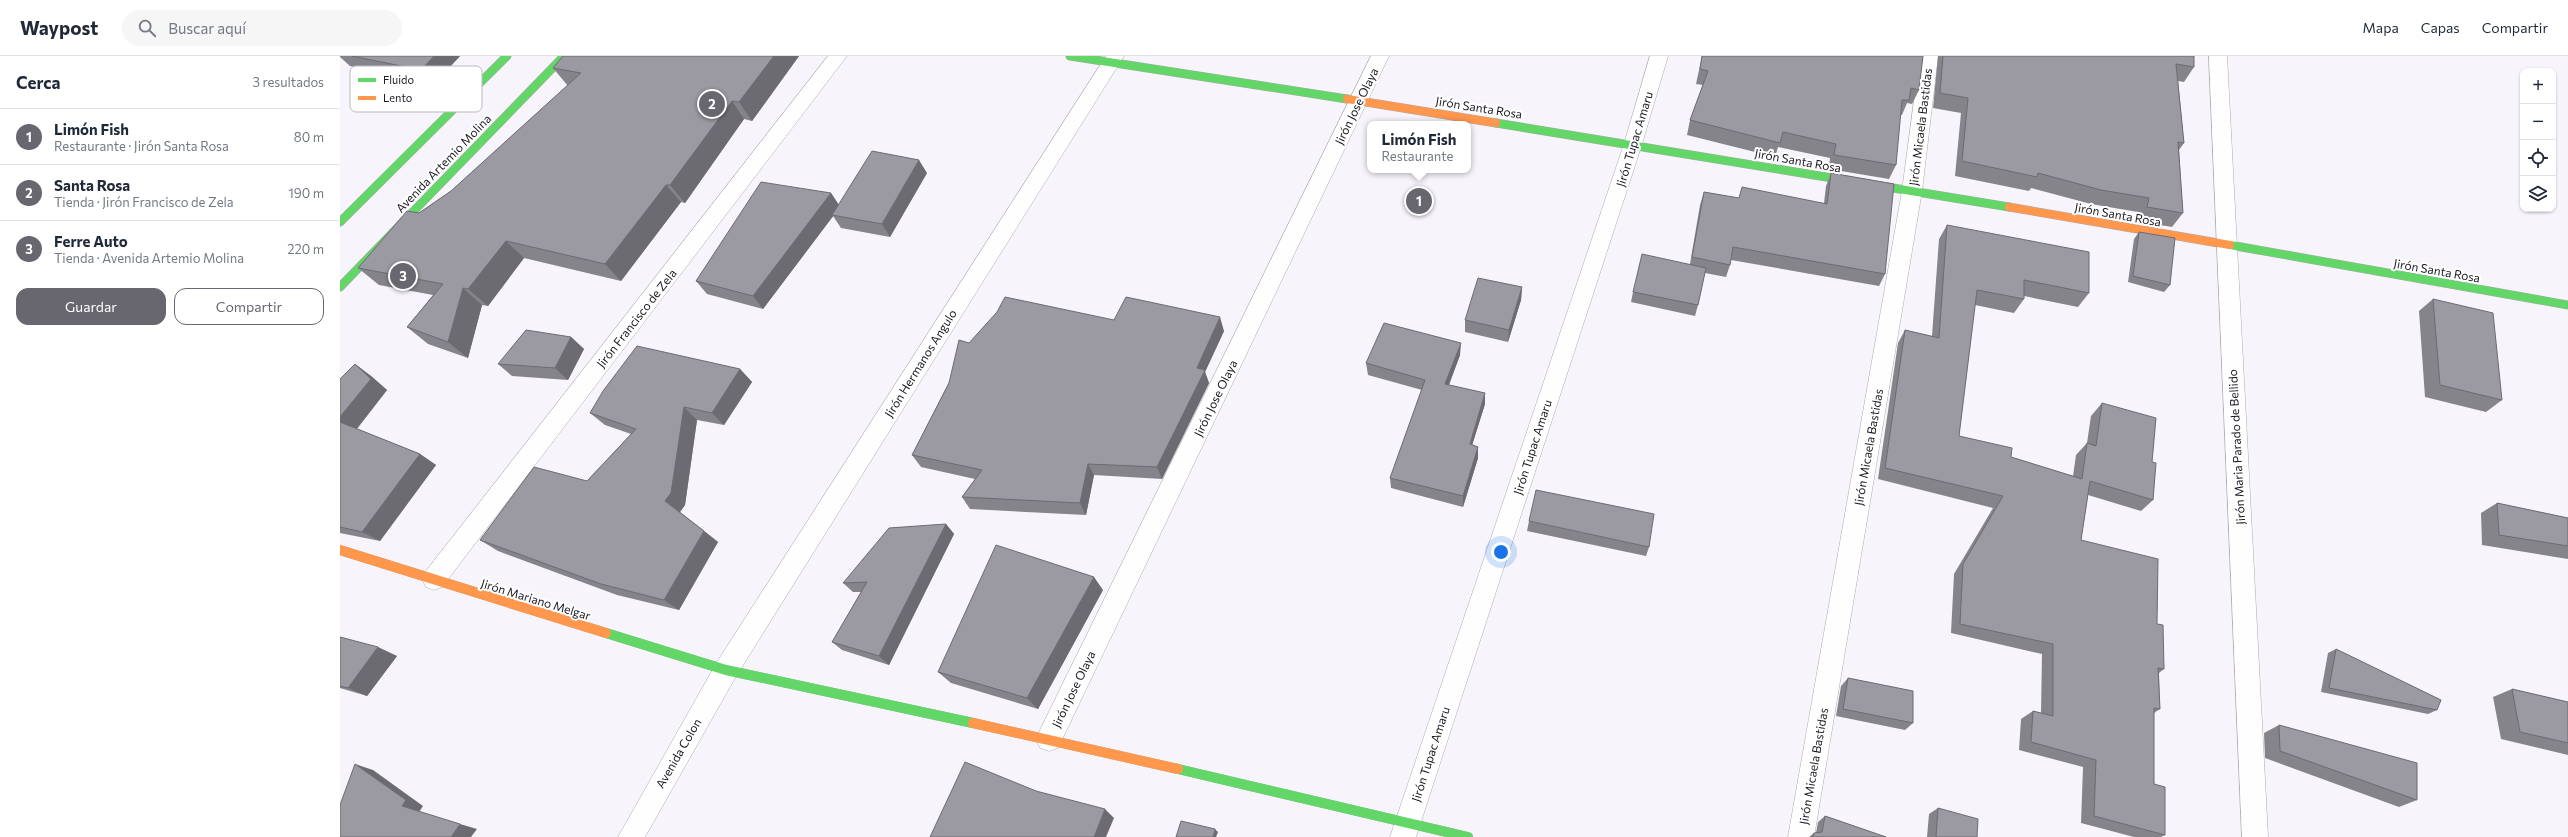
<!DOCTYPE html>
<html lang="es">
<head>
<meta charset="utf-8">
<style>
  :root { --surface:#fff; --page:#f6f6f7; --text:#1f2937; --muted:#747a83; --line:#e0e1e3; --accent:#68666e }
  body { margin:0; font-family:Commissioner,sans-serif; background:var(--page); color:var(--text) }
  .controls { position:absolute; right:12px; top:12px; display:grid; overflow:hidden; border-radius:8px; box-shadow:0 1px 3px #0004 }
  .controls button { width:36px; height:36px; display:grid; place-items:center; padding:0; border:0; border-bottom:1px solid var(--line); background:var(--surface); color:var(--text); font:20px sans-serif }
  .you { position:absolute; left:1161px; top:496px; width:14px; height:14px; margin:-10px; border:3px solid #fff; border-radius:50%; background:#1a73e8; box-shadow:0 0 0 6px #1a73e833 }
  .badge { display:grid; place-items:center; width:26px; height:26px; border-radius:50%; background:var(--accent); color:#fff; font-size:13px; font-weight:700 }
  .pin { position:absolute; translate:-50% -50%; border:2px solid #fff; box-shadow:0 1px 4px #0006 }
  .popup { position:absolute; left:1027px; top:65px; width:104px; height:52px; box-sizing:border-box; display:grid; place-content:center; border-radius:8px; background:var(--surface); filter:drop-shadow(0 1px 3px #0005); font-size:13px; white-space:nowrap; color:var(--muted) }
  .popup b { font-size:15px; color:var(--text) }
  .popup::after { content:''; position:absolute; left:50%; top:100%; margin-left:-8px; border:8px solid transparent; border-top-color:var(--surface) }
  .list { margin:0; padding:0; list-style:none }
  h2 { display:flex; justify-content:space-between; align-items:center; height:52px; margin:0; padding:0 16px; font-size:17px }
  h2 small { font-size:13px; font-weight:400; color:var(--muted) }
  .list li { display:grid; grid-template-columns:26px 1fr auto; gap:12px; align-items:center; box-sizing:border-box; height:56px; padding:0 16px; border-top:1px solid var(--line) }
  .list b { display:block; font-size:15px; white-space:nowrap }
  .list p { margin:0; font-size:13px; white-space:nowrap; color:var(--muted) }
  .list em { font-size:13px; font-style:normal; color:var(--muted) }
  .actions { display:flex; gap:8px; padding:12px 16px }
  .actions a { flex:1; padding:9px 0; border:1px solid var(--accent); border-radius:12px; text-align:center; font-size:14px; color:var(--accent) }
  .actions .main { background:var(--accent); color:#fff }
  .icon { flex:none; width:22px; height:22px; fill:none; stroke:currentColor; stroke-width:2; stroke-linecap:round; stroke-linejoin:round }
  .map { position:relative; flex:none; width:2228px; height:781px; overflow:hidden }
  header { display:flex; align-items:center; gap:24px; box-sizing:border-box; height:56px; padding:0 20px; background:var(--surface); border-bottom:1px solid var(--line) }
  header strong { font-size:19px }
  nav { display:flex; gap:22px; margin-inline-start:auto; font-size:14px }
  .search { width:280px; height:36px; background:var(--page); display:flex; align-items:center; gap:10px; box-sizing:border-box; padding:0 14px; border-radius:22px; color:var(--muted); font-size:15px }
  main { display:flex }
  aside { flex:1; background:var(--surface) }
  .map>svg:first-child { display:block }
</style>
</head>
<body>
<header>
<strong>Waypost</strong>
<div class="search"><svg class="icon" aria-label="search" viewBox="0 0 24 24"><circle cx="10" cy="10" r="6"/><path d="M15 15l6 6"/></svg>Buscar aquí</div>
<nav><a>Mapa</a><a>Capas</a><a>Compartir</a></nav>
</header>
<main>
<aside>
<h2>Cerca<small>3 resultados</small></h2>
<ul class="list">
<li><span class="badge">1</span><div><b>Limón Fish</b><p>Restaurante · Jirón Santa Rosa</p></div><em>80 m</em></li>
<li><span class="badge">2</span><div><b>Santa Rosa</b><p>Tienda · Jirón Francisco de Zela</p></div><em>190 m</em></li>
<li><span class="badge">3</span><div><b>Ferre Auto</b><p>Tienda · Avenida Artemio Molina</p></div><em>220 m</em></li>
</ul>
<div class="actions"><a class="main">Guardar</a><a>Compartir</a></div>
</aside>
<div class="map">
<svg width="2228" height="781" viewBox="0 0 2228 781">
  <rect width="100%" height="100%" fill="#f7f5fb"/>
  <g fill="none" stroke-linecap="round" stroke-linejoin="round">
    <g stroke="#acaab1" stroke-width="1">
      <path id="street" d="M 488,0 L 507,0 L 102,531 L 94,534 L 86,531 L 82,523 L 86,515 Z
        M 766,0 L 784,0 L 395,622 L 305,781 L 278,781 L 377,606 Z
        M 1031,0 L 1049,0 L 718,692 L 709,695 L 700,692 L 696,683 L 700,674 Z
        M 1310,0 L 1328,0 L 1302,88 L 1076,781 L 1050,781 L 1284,88 Z
        M 1580,0 L 1598,0 L 1582,135 L 1474,781 L 1448,781 L 1562,135 Z
        M 1869,0 L 1887,0 L 1928,781 L 1902,781 Z"/>
    </g>
    <g stroke="#acaab1" stroke-width="9">
      <path id="fast-far1" d="M 730,0 L 1007,43
        M 1156,67 L 1669,151
        M 0,166 L 167,0
        M 1890,189 L 2228,249
        M 0,231 L 224,0"/>
    </g>
    <g stroke="#acaab1" stroke-width="10">
      <path id="fast" d="M 266,577 L 386,614 L 633,667
        M 838,713 L 1128,781"/>
    </g>
    <g stroke="#acaab1" stroke-width="9">
      <path id="slow-far1" d="M 1007,43 L 1156,67
        M 1669,151 L 1890,189"/>
    </g>
    <g stroke="#acaab1" stroke-width="10">
      <path id="slow" d="M 0,494 L 266,577
        M 633,667 L 838,713"/>
    </g>
    <use href="#street" fill="#fefefe" fill-rule="evenodd"/>
    <use href="#fast-far1" stroke="#63d668" stroke-width="8"/>
    <use href="#fast" stroke="#63d668" stroke-width="10"/>
    <use href="#slow-far1" stroke="#ff974d" stroke-width="8"/>
    <use href="#slow" stroke="#ff974d" stroke-width="10"/>
  </g>
  <path fill="#85848a" d="M 0,0 L 120,0 L 94,28 L 10,10 L 0,1 Z
    M 223,0 L 459,0 L 412,65 L 404,63 L 345,147 L 341,146 L 281,225 L 184,202 L 148,250 L 142,249 L 128,302 L 88,288 L 67,271 L 93,239 L 39,229 L 18,212 L 79,157 L 111,135 L 228,30 L 213,12 Z
    M 1362,0 L 1583,0 L 1579,34 L 1572,48 L 1567,47 L 1562,59 L 1560,59 L 1556,109 L 1549,123 L 1489,113 L 1490,102 L 1438,91 L 1435,101 L 1347,79 L 1350,64 L 1363,29 L 1356,28 Z
    M 1598,0 L 1854,0 L 1854,11 L 1844,26 L 1838,25 L 1844,87 L 1839,94 L 1843,157 L 1832,171 L 1797,165 L 1798,156 L 1751,148 L 1691,132 L 1689,135 L 1615,120 L 1621,57 L 1593,52 Z
    M 587,117 L 550,181 L 501,172 L 493,160 L 423,253 L 367,238 L 356,225 L 491,137 L 499,149 Z
    M 1491,117 L 1545,218 L 1539,230 L 1391,204 L 1390,209 L 1386,221 L 1365,217 L 1358,249 L 1355,260 L 1291,246 L 1293,236 L 1350,208 L 1360,149 L 1364,136 L 1398,142 L 1484,147 L 1486,130 Z
    M 1607,169 L 1749,237 L 1738,251 L 1684,240 L 1684,243 L 1674,257 L 1635,249 L 1619,380 L 1671,401 L 1733,420 L 1736,399 L 1747,387 L 1751,360 L 1762,347 L 1812,406 L 1813,444 L 1801,455 L 1748,439 L 1741,484 L 1817,568 L 1824,613 L 1819,617 L 1820,653 L 1814,657 L 1814,728 L 1825,779 L 1821,781 L 1794,781 L 1741,767 L 1743,711 L 1679,694 L 1681,663 L 1693,655 L 1701,657 L 1702,598 L 1611,577 L 1614,518 L 1653,452 L 1538,423 L 1558,287 L 1565,274 L 1592,280 L 1599,183 Z
    M 1799,176 L 1830,229 L 1824,236 L 1788,226 L 1794,183 Z
    M 1182,231 L 1181,244 L 1168,286 L 1125,276 L 1125,264 Z
    M 2093,243 L 2162,344 L 2146,356 L 2085,341 L 2079,255 Z
    M 774,264 L 884,275 L 865,316 L 869,327 L 822,423 L 754,419 L 746,459 L 630,453 L 622,441 L 635,423 L 581,411 L 572,399 L 629,287 Z
    M 231,281 L 244,293 L 228,324 L 172,320 L 158,308 Z
    M 1120,299 L 1109,329 L 1145,348 L 1132,389 L 1138,391 L 1138,402 L 1123,451 L 1051,432 L 1050,422 L 1082,334 L 1028,319 L 1026,307 Z
    M 15,308 L 31,320 L 47,334 L 17,373 L 80,398 L 96,409 L 40,485 L 0,477 L 0,323 Z
    M 400,313 L 412,326 L 384,369 L 357,364 L 345,449 L 340,456 L 378,486 L 339,554 L 277,539 L 158,495 L 140,484 L 247,425 L 291,378 L 265,369 L 250,357 Z
    M 2157,447 L 2228,462 L 2228,503 L 2142,489 L 2141,457 Z
    M 1189,465 L 1309,491 L 1306,500 L 1187,475 Z
    M 606,468 L 614,478 L 549,609 L 502,594 L 492,586 L 521,536 L 513,536 L 503,527 Z
    M 763,534 L 698,653 L 611,627 L 598,616 Z
    M 0,581 L 57,600 L 27,640 L 0,632 Z
    M 1996,593 L 2097,654 L 2088,658 L 1981,636 L 1988,597 Z
    M 1508,622 L 1573,667 L 1565,674 L 1496,660 L 1501,630 Z
    M 2172,633 L 2228,646 L 2228,699 L 2161,683 L 2153,641 Z
    M 1939,669 L 2077,744 L 2059,751 L 1925,702 L 1924,677 Z
    M 1598,752 L 1637,781 L 1587,781 L 1589,758 Z
    M 1485,760 L 1546,781 L 1469,781 L 1474,777 L 1476,777 L 1478,766 Z"/>
  <path fill="#6c6b71" d="M 94,0 L 120,0 L 94,28 L 81,14 Z
    M 434,0 L 459,0 L 412,65 L 399,46 Z
    M 392,45 L 404,63 L 345,147 L 330,129 Z
    M 579,104 L 587,117 L 550,181 L 542,168 Z
    M 326,129 L 341,146 L 281,225 L 265,208 Z
    M 491,137 L 500,151 L 423,253 L 413,240 Z
    M 166,185 L 184,202 L 148,250 L 128,233 Z
    M 1182,231 L 1181,244 L 1168,286 L 1169,274 Z
    M 123,232 L 142,249 L 128,302 L 108,286 Z
    M 880,261 L 884,275 L 865,316 L 869,327 L 822,423 L 817,411 L 857,312 Z
    M 231,281 L 244,293 L 228,324 L 215,312 Z
    M 1121,287 L 1120,299 L 1105,339 L 1105,328 Z
    M 15,308 L 31,320 L 47,334 L 14,376 L 0,367 L 0,361 Z
    M 400,313 L 412,326 L 384,369 L 372,357 Z
    M 1145,337 L 1145,348 L 1129,399 L 1130,388 Z
    M 344,351 L 357,364 L 345,449 L 340,456 L 325,445 Z
    M 1138,391 L 1138,402 L 1123,451 L 1123,440 Z
    M 80,398 L 96,409 L 40,485 L 22,476 Z
    M 748,408 L 754,419 L 746,459 L 740,447 Z
    M 606,468 L 614,478 L 549,609 L 539,600 Z
    M 364,475 L 378,486 L 339,554 L 324,544 Z
    M 754,521 L 763,534 L 698,653 L 687,642 Z
    M 38,591 L 57,600 L 27,640 L 8,632 Z
    M 15,708 L 33,714 L 83,750 L 79,756 L 62,750 Z
    M 765,753 L 774,762 L 766,781 L 754,781 Z
    M 120,768 L 137,773 L 131,781 L 111,781 Z
    M 875,773 L 878,776 L 876,781 L 873,781 Z"/>
  <path fill="#9b99a1" stroke="#6c6b71" d="M 12,0 L 94,0 L 81,14 Z
    M 223,0 L 434,0 L 399,46 L 392,45 L 330,129 L 326,129 L 265,208 L 166,185 L 128,233 L 123,232 L 108,286 L 67,271 L 103,228 L 18,212 L 67,155 L 79,157 L 111,135 L 241,17 L 213,12 Z
    M 1362,0 L 1583,0 L 1579,34 L 1571,32 L 1569,44 L 1562,44 L 1556,109 L 1494,99 L 1496,88 L 1443,76 L 1440,87 L 1350,64 L 1368,15 L 1360,13 Z
    M 1603,0 L 1854,0 L 1854,11 L 1836,8 L 1844,87 L 1838,86 L 1843,157 L 1807,151 L 1809,142 L 1761,134 L 1698,117 L 1697,121 L 1622,105 L 1628,42 L 1600,37 Z
    M 532,95 L 579,104 L 542,168 L 492,159 Z
    M 1491,117 L 1554,128 L 1545,218 L 1393,191 L 1390,209 L 1352,201 L 1364,136 L 1399,142 L 1402,131 L 1487,148 Z
    M 421,126 L 491,137 L 413,240 L 356,225 Z
    M 1607,169 L 1749,196 L 1749,237 L 1684,224 L 1684,243 L 1637,234 L 1619,380 L 1672,392 L 1671,401 L 1742,423 L 1747,387 L 1756,390 L 1762,347 L 1816,362 L 1812,406 L 1816,407 L 1813,444 L 1750,425 L 1741,484 L 1818,503 L 1817,568 L 1823,569 L 1824,613 L 1818,612 L 1820,653 L 1814,652 L 1814,728 L 1825,731 L 1825,779 L 1754,760 L 1756,704 L 1691,686 L 1693,655 L 1713,660 L 1713,588 L 1620,568 L 1623,508 L 1663,440 L 1545,412 L 1565,274 L 1599,282 Z
    M 1799,176 L 1835,182 L 1830,229 L 1793,220 Z
    M 1302,198 L 1366,212 L 1358,249 L 1293,236 Z
    M 1138,222 L 1182,231 L 1169,274 L 1125,264 Z
    M 665,241 L 774,264 L 786,241 L 880,261 L 857,312 L 865,314 L 817,411 L 748,408 L 740,447 L 622,441 L 642,414 L 572,399 L 609,327 L 619,284 L 629,287 L 657,256 Z
    M 2093,243 L 2153,257 L 2162,344 L 2100,329 Z
    M 1044,267 L 1121,287 L 1105,328 L 1145,337 L 1130,388 L 1138,391 L 1123,440 L 1050,422 L 1085,324 L 1026,307 Z
    M 186,274 L 231,281 L 215,312 L 158,308 Z
    M 297,290 L 400,313 L 372,357 L 344,351 L 331,437 L 325,445 L 364,475 L 324,544 L 261,528 L 140,484 L 194,411 L 247,425 L 296,373 L 250,357 L 263,335 Z
    M 15,308 L 31,323 L 0,361 L 0,323 Z
    M 0,366 L 80,398 L 22,476 L 0,471 Z
    M 1196,434 L 1314,458 L 1309,491 L 1189,465 Z
    M 2157,447 L 2228,462 L 2228,490 L 2159,479 Z
    M 606,468 L 539,600 L 492,586 L 527,526 L 503,527 L 549,472 Z
    M 656,489 L 754,521 L 687,642 L 598,616 Z
    M 0,581 L 38,591 L 8,632 L 0,630 Z
    M 1996,593 L 2101,644 L 2097,654 L 1989,632 Z
    M 1508,622 L 1573,635 L 1573,667 L 1503,653 Z
    M 2172,633 L 2228,646 L 2228,687 L 2180,676 Z
    M 1939,669 L 2077,707 L 2077,744 L 1940,695 Z
    M 625,706 L 696,735 L 765,753 L 754,781 L 590,781 Z
    M 15,708 L 66,744 L 62,750 L 120,768 L 111,781 L 0,781 L 0,749 Z
    M 1598,752 L 1638,763 L 1637,781 L 1596,781 Z
    M 1485,760 L 1546,781 L 1473,781 L 1474,777 L 1482,776 Z
    M 841,765 L 875,773 L 873,781 L 836,781 Z"/>
  <g text-anchor="middle" dominant-baseline="central" stroke-width="4" stroke-linejoin="round" paint-order="stroke">
    <g font-size="12" fill="#1b1922" stroke="#fff">
      <text transform="translate(1016 50) rotate(-64)">Jirón Jose Olaya</text>
      <text transform="translate(1139 51) rotate(9)">Jirón Santa Rosa</text>
      <text transform="translate(1580 71) rotate(-83)">Jirón Micaela Bastidas</text>
      <text transform="translate(1294 83) rotate(-73)">Jirón Tupac Amaru</text>
      <text transform="translate(1458 104) rotate(10)">Jirón Santa Rosa</text>
      <text transform="translate(103 107) rotate(-46)">Avenida Artemio Molina</text>
      <text transform="translate(1778 158) rotate(10)">Jirón Santa Rosa</text>
      <text transform="translate(2097 214) rotate(10)">Jirón Santa Rosa</text>
      <text transform="translate(296 262) rotate(-52)">Jirón Francisco de Zela</text>
      <text transform="translate(580 307) rotate(-58)">Jirón Hermanos Angulo</text>
      <text transform="translate(875 342) rotate(-64)">Jirón Jose Olaya</text>
      <text transform="translate(1192 391) rotate(-72)">Jirón Tupac Amaru</text>
      <text transform="translate(1528 391) rotate(-80)">Jirón Micaela Bastidas</text>
      <text transform="translate(1896 391) rotate(-93)">Jirón Maria Parado de Bellido</text>
      <text transform="translate(196 543) rotate(17)">Jirón Mariano Melgar</text>
      <text transform="translate(733 633) rotate(-64)">Jirón Jose Olaya</text>
      <text transform="translate(338 697) rotate(-60)">Avenida Colon</text>
      <text transform="translate(1090 698) rotate(-72)">Jirón Tupac Amaru</text>
      <text transform="translate(1473 710) rotate(-80)">Jirón Micaela Bastidas</text>
    </g>
  </g>
  <rect x="10" y="10" width="132" height="46" rx="6" fill="#fff" stroke="#bbbabd" stroke-width="1"/>
  <rect x="18" y="22" width="18" height="4" fill="#63d668"/>
  <rect x="18" y="40" width="18" height="4" fill="#ff974d"/>
  <g font-size="11" fill="#1b1922">
    <text x="43" y="28">Fluido</text>
    <text x="43" y="46">Lento</text>
  </g>
</svg>
<div class="controls">
<button>+</button>
<button>−</button>
<button><svg class="icon" aria-label="locate" viewBox="0 0 24 24"><circle cx="12" cy="12" r="6"/><path d="M12 2v4M12 18v4M2 12h4M18 12h4"/></svg></button>
<button><svg class="icon" aria-label="layers" viewBox="0 0 24 24"><path d="M12 4l9 5-9 5-9-5zM3 14l9 5 9-5"/></svg></button>
</div>
<div class="you"></div>
<div class="pin badge" style="left:1079px;top:145px">1</div>
<div class="popup"><b>Limón Fish</b>Restaurante</div>
<div class="pin badge" style="left:372px;top:48px">2</div>
<div class="pin badge" style="left:63px;top:220px">3</div>
</div>
</main>
</body>
</html>
